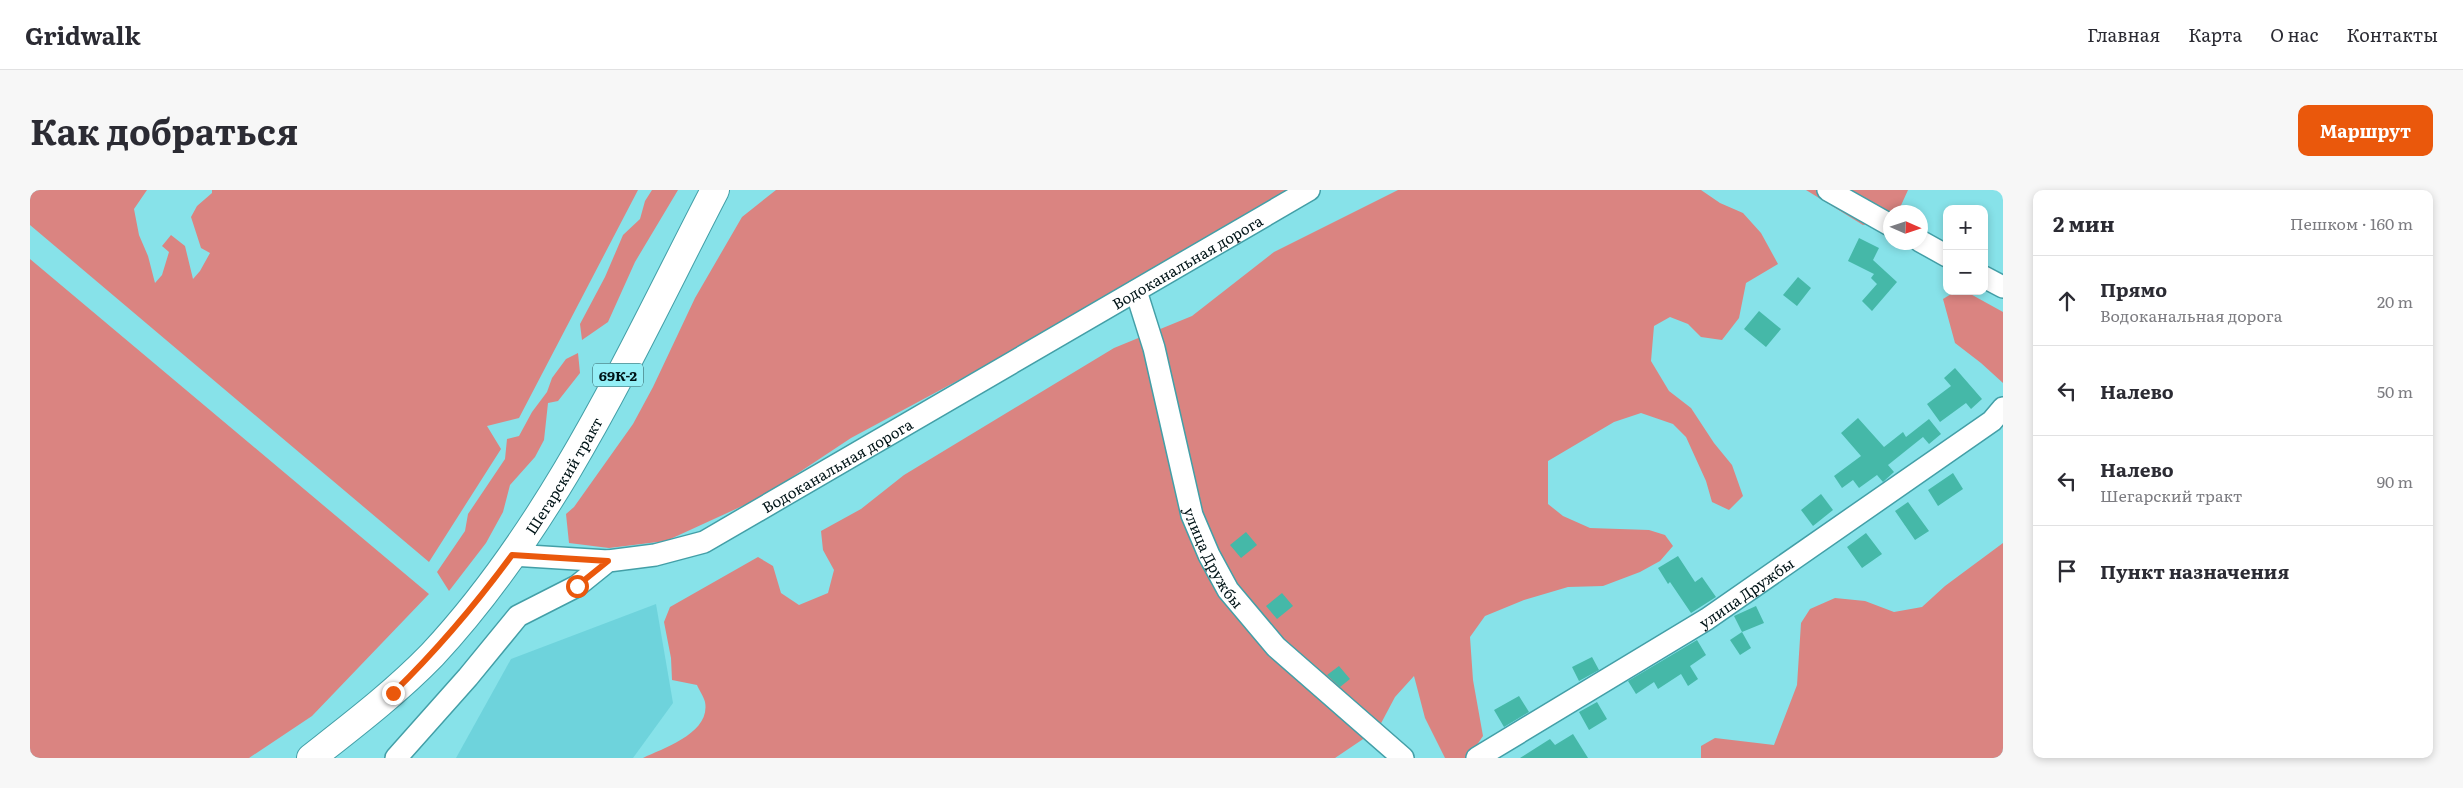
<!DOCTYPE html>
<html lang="ru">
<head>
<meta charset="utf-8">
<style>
  :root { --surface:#fff; --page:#f7f7f7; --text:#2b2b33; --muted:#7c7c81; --line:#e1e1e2; --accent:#ea580c }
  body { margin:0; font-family:Literata,serif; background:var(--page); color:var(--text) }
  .controls { position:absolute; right:15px; top:15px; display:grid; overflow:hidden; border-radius:10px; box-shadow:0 2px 8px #0003 }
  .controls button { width:45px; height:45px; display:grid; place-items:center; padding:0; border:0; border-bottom:1px solid var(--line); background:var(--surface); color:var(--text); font:25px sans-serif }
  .compass { position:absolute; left:1853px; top:15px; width:45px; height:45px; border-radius:50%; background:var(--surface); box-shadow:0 2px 8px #0003; rotate:93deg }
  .stop { position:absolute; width:15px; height:15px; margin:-11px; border:4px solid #ea580c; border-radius:50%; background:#fff }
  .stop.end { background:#ea580c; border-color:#fff; box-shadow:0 1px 5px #0008 }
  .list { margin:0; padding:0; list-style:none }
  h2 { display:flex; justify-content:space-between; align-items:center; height:65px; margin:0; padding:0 20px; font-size:21px }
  h2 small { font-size:16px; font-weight:400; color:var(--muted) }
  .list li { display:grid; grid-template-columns:32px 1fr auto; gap:15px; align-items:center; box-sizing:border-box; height:90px; padding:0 20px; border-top:1px solid var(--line) }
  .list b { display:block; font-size:19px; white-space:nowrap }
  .list p { margin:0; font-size:16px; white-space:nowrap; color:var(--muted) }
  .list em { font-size:16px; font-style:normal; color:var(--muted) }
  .icon { flex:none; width:28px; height:28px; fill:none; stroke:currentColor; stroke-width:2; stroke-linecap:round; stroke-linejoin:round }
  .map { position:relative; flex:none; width:1973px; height:568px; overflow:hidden; border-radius:10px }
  header { display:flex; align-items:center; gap:30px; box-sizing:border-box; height:70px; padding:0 25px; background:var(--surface); border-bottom:1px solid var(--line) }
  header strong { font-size:24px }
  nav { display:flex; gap:28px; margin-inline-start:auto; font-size:18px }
  .intro { display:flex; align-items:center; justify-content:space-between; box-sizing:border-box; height:120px; padding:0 30px }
  h1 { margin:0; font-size:35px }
  .button { padding:12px 22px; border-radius:10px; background:var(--accent); color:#fff; font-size:18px; font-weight:700 }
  main { display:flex; gap:30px; padding:0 30px }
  aside { flex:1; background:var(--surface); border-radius:10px; box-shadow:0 2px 8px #0003 }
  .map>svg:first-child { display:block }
</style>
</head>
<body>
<header>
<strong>Gridwalk</strong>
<nav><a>Главная</a><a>Карта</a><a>О нас</a><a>Контакты</a></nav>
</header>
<div class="intro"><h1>Как добраться</h1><a class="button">Маршрут</a></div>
<main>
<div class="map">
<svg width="1973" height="568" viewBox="0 0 1973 568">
  <rect width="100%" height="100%" fill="#87e2e9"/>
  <path fill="#6ed3dc" d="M 626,414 L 643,513 L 603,568 L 426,568 L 481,469 Z"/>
  <path fill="#da8481" d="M 0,0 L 117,0 L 104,19 L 109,45 L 118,66 L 125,93 L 132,85 L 139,62 L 132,56 L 141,45 L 155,56 L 163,89 L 170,81 L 180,63 L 171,58 L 161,27 L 167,16 L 182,3 L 182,0 L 608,0 L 489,228 L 457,236 L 471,259 L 399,372 L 0,35 Z
    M 622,0 L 648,0 L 605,72 L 578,132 L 552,150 L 550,134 L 575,87 L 593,45 L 610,29 L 615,11 Z
    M 746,0 L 1256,0 L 996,154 L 821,248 L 732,307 L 636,351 L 579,358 L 539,353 L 536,324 L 544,317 L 603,234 L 623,197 L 665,108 L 712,27 Z
    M 1368,0 L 1671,0 L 1690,13 L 1713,23 L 1731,43 L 1748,74 L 1716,93 L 1709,128 L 1692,150 L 1671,147 L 1658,134 L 1640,127 L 1624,136 L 1621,171 L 1639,201 L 1661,218 L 1684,253 L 1702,275 L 1713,306 L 1699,320 L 1682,312 L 1676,291 L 1656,247 L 1643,234 L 1611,223 L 1584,232 L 1518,271 L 1518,314 L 1533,326 L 1560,338 L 1619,340 L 1635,345 L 1643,356 L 1630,371 L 1610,382 L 1573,396 L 1538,397 L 1494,410 L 1455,426 L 1440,447 L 1443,490 L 1453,546 L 1438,568 L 1415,568 L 1395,528 L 1384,486 L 1365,507 L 1348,539 L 1305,568 L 613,568 C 634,558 681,543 675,512 C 674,507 669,500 667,495 L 642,490 L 641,468 L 634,432 L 640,417 L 728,367 L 743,376 L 751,403 L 769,415 L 798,403 L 804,380 L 793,360 L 791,341 L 831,319 L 874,285 L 1084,158 L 1162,126 L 1244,62 Z
    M 1776,0 L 1878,0 L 1868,22 L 1860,22 L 1860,30 L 1833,35 Z
    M 0,69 L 399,404 L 282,526 L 219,568 L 0,568 Z
    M 1926,101 L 1935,101 L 1973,122 L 1973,193 L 1951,173 L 1925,153 L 1913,109 Z
    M 548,163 L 550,183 L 528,211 L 518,213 L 514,250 L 505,267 L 480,295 L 473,322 L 456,353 L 419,401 L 407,382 L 435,341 L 438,324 L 475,269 L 477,249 L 489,246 L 502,222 L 517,202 L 522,188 L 536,169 Z
    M 1973,353 L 1973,568 L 1671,568 L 1671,556 L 1685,548 L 1744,555 L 1767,495 L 1771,433 L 1780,419 L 1805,408 L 1835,411 L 1864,422 L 1892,417 L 1915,396 Z"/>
  <path fill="#45b8a8" d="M 1829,48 L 1849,58 L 1843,70 L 1867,92 L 1842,121 L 1832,111 L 1847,94 L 1841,88 L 1844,84 L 1818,71 Z
    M 1768,87 L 1781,98 L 1767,116 L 1753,105 Z
    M 1729,121 L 1751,139 L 1736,157 L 1714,139 Z
    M 1925,178 L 1952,209 L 1941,219 L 1936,213 L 1910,232 L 1897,214 L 1921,196 L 1914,188 Z
    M 1828,228 L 1854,257 L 1873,242 L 1876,247 L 1899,229 L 1911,244 L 1899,254 L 1893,247 L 1858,275 L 1864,282 L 1853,292 L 1847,285 L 1829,298 L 1823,290 L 1812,298 L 1804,286 L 1831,266 L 1811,243 Z
    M 1923,283 L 1933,299 L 1908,316 L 1898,300 Z
    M 1791,304 L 1803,320 L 1783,336 L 1771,320 Z
    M 1878,312 L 1899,341 L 1885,350 L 1865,321 Z
    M 1216,342 L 1227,355 L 1211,368 L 1200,355 Z
    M 1836,343 L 1852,364 L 1832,378 L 1817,357 Z
    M 1648,366 L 1665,392 L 1672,387 L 1686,407 L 1661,423 L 1640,392 L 1638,394 L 1628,378 Z
    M 1252,403 L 1263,416 L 1247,429 L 1236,416 Z
    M 1726,416 L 1734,433 L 1712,442 L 1704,426 Z
    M 1712,442 L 1721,458 L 1710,465 L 1700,450 Z
    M 1667,450 L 1676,465 L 1660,476 L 1668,489 L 1658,496 L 1651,484 L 1628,499 L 1624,492 L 1606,504 L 1598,491 Z
    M 1562,467 L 1569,480 L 1549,491 L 1542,477 Z
    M 1309,476 L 1320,489 L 1310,497 L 1297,485 Z
    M 1489,506 L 1499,522 L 1474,537 L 1464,520 Z
    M 1567,512 L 1577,529 L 1559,540 L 1549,522 Z
    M 1543,544 L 1558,568 L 1490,568 L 1520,549 L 1525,555 Z"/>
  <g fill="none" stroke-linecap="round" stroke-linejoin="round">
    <g stroke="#439fa7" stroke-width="24">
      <g id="minor">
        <path d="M 1798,0 L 1860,35"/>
        <path d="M 1890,51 L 1917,66"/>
        <path d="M 1954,87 L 1973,97"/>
        <path id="s1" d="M 1106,101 L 1124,158 L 1162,325 L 1179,365 L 1198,400 L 1246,457 L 1373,568"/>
        <path d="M 482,365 L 578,371"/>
        <path id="s2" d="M 366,568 L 438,487 L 488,426 L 547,396 L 578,371 L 625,365 L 674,352 L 1279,0"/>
        <path id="s3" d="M 1447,568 L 1677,429 L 1962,231 L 1973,218"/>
      </g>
    </g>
    <g stroke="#439fa7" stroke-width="30">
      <g id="major">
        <path id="s4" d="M 281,568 C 323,535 365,503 402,465 C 526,332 602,160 685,0"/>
      </g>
    </g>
    <use href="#minor" stroke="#fff" stroke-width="21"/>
    <use href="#major" stroke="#fff" stroke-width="28"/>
  </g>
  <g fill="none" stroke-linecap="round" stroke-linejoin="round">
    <path stroke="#ea580c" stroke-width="6" d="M 363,503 C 407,460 446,414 482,365 L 578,371 L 547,396"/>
  </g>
  <g text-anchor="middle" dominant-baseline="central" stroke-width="4" stroke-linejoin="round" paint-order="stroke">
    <rect fill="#94eff6" stroke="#2c565a" stroke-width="1" x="563" y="173.5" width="50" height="23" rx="4"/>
    <g font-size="14" font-weight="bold" fill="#001417">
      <text x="588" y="185">69К-2</text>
    </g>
    <g font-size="15" fill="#001417" stroke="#94eff6">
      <text stroke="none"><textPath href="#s2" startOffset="950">Водоканальная дорога</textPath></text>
      <text stroke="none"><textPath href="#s2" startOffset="545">Водоканальная дорога</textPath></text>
      <text stroke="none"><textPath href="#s4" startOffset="382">Шегарский тракт</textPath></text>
      <text stroke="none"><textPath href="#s1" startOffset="279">улица Дружбы</textPath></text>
      <text stroke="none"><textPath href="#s3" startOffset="316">улица Дружбы</textPath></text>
    </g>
  </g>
</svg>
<div class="controls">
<button>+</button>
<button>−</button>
</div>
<svg class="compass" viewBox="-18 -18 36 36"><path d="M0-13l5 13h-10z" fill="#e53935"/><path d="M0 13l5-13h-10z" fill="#7c7c81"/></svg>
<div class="stop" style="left:547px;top:396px"></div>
<div class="stop end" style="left:363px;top:503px"></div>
</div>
<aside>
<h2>2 мин<small>Пешком · 160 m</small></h2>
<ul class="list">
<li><svg class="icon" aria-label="ahead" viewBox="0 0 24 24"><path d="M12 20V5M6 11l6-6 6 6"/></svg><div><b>Прямо</b><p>Водоканальная дорога</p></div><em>20 m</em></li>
<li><svg class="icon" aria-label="left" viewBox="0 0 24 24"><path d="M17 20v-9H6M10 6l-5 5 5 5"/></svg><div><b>Налево</b></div><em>50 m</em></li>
<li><svg class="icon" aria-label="left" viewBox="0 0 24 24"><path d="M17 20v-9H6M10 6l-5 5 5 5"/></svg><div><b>Налево</b><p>Шегарский тракт</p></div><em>90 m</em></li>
<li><svg class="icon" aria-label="arrive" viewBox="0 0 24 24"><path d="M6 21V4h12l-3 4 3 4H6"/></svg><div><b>Пункт назначения</b></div></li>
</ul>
</aside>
</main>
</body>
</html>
